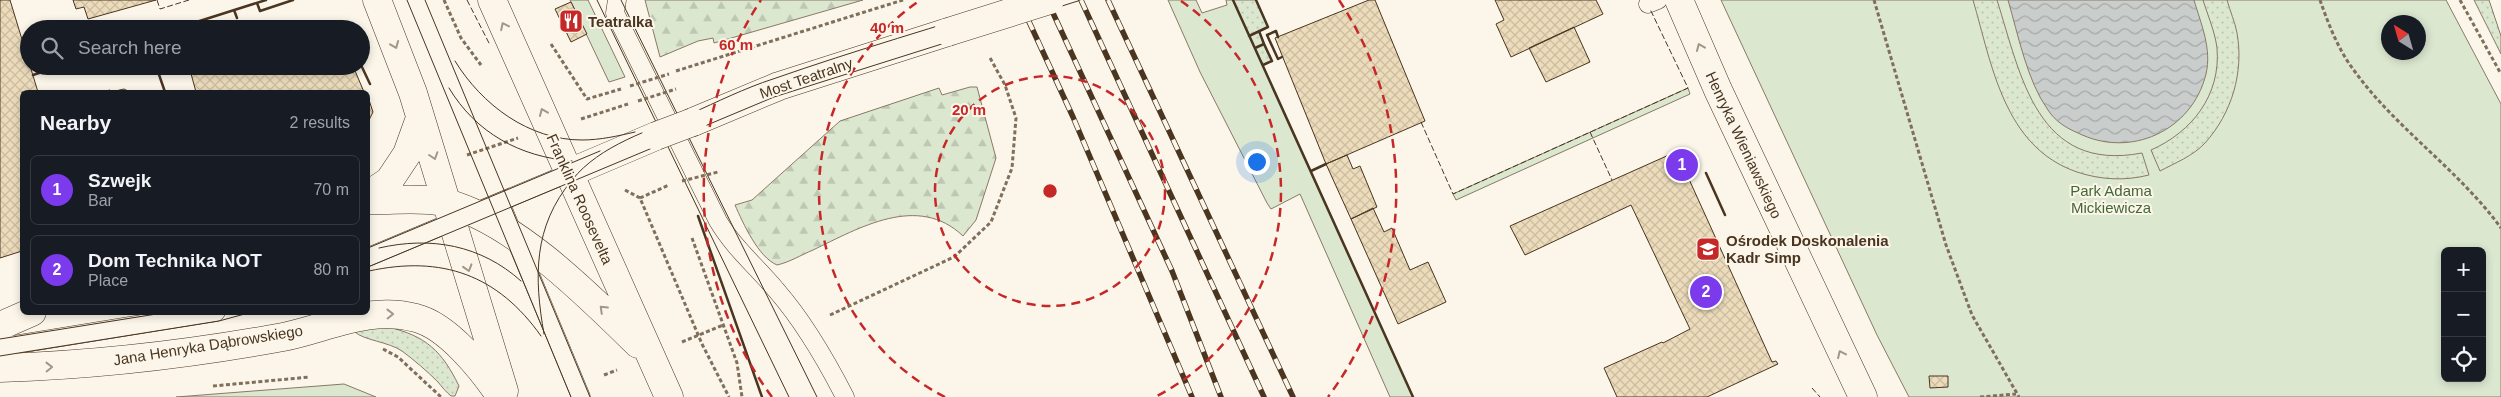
<!DOCTYPE html>
<html lang="en">
<head>
<meta charset="utf-8">
<style>
  :root { --surface:#171b24; --page:#242831; --text:#f1f3f6; --muted:#9ea1a6; --line:#363941; --accent:#7c3aed }
  body { margin:0; font-family:Helvetica,sans-serif; background:var(--page); color:var(--text) }
  .controls { position:absolute; right:15px; bottom:15px; display:grid; overflow:hidden; border-radius:8px; box-shadow:0 2px 8px #0003 }
  .controls button { width:45px; height:45px; display:grid; place-items:center; padding:0; border:0; border-bottom:1px solid var(--line); background:var(--surface); color:var(--text); font:25px sans-serif }
  .compass { position:absolute; left:2381px; top:15px; width:45px; height:45px; border-radius:50%; background:var(--surface); box-shadow:0 2px 8px #0003; rotate:323deg }
  .you { position:absolute; left:1256px; top:161px; width:18px; height:18px; margin:-12px; border:4px solid #fff; border-radius:50%; background:#1a73e8; box-shadow:0 0 0 8px #1a73e833 }
  .badge { display:grid; place-items:center; width:32px; height:32px; border-radius:50%; background:var(--accent); color:#fff; font-size:16px; font-weight:700 }
  .pin { position:absolute; translate:-50% -50%; border:2px solid #fff; box-shadow:0 1px 5px #0006 }
  .list { margin:0; padding:0; list-style:none }
  h2 { display:flex; justify-content:space-between; align-items:center; height:65px; margin:0; padding:0 20px; font-size:21px }
  h2 small { font-size:16px; font-weight:400; color:var(--muted) }
  .list li { display:grid; grid-template-columns:32px 1fr auto; gap:15px; align-items:center; box-sizing:border-box; height:70px; margin:0 10px 10px; padding:0 10px; border:1px solid var(--line); border-radius:8px }
  .list b { display:block; font-size:19px; white-space:nowrap }
  .list p { margin:0; font-size:16px; white-space:nowrap; color:var(--muted) }
  .list em { font-size:16px; font-style:normal; color:var(--muted) }
  .icon { flex:none; width:28px; height:28px; fill:none; stroke:currentColor; stroke-width:2; stroke-linecap:round; stroke-linejoin:round }
  .map { position:relative; flex:none; width:2501px; height:397px; overflow:hidden }
  .search { position:absolute; background:var(--surface); box-shadow:0 2px 8px #0003; left:20px; top:20px; width:350px; height:55px; display:flex; align-items:center; gap:12px; box-sizing:border-box; padding:0 18px; border-radius:28px; color:var(--muted); font-size:19px }
  .panel { position:absolute; background:var(--surface); box-shadow:0 2px 8px #0003; left:20px; top:90px; width:350px; height:225px; border-radius:8px }
  .map>svg:first-child { display:block }
</style>
</head>
<body>
<div class="map">
<svg width="2501" height="397" viewBox="0 0 2501 397">
  <defs>
    <pattern id="forest-firs" width="22" height="20" patternUnits="userSpaceOnUse" patternTransform="scale(1.25)"><rect width="22" height="20" fill="#dce7d0"/><path d="M5 1l3.5 6h-7zM16 11l3.5 6h-7z" fill="#bec7b2"/></pattern>
    <pattern id="garden-dots" width="8" height="8" patternUnits="userSpaceOnUse" patternTransform="scale(1.25)"><rect width="8" height="8" fill="#dce7d0"/><path d="M2 2h.1M6 6h.1" fill="none" stroke="#bec7b2" stroke-width="1.8" stroke-linecap="round"/></pattern>
    <pattern id="water-waves" width="16" height="10" patternUnits="userSpaceOnUse" patternTransform="scale(1.25)"><rect width="16" height="10" fill="#c9cecd"/><path d="M0 5q4-4 8 0t8 0" fill="none" stroke="#a5a8a6"/></pattern>
    <pattern id="building-cross-hatch" width="8" height="8" patternUnits="userSpaceOnUse" patternTransform="scale(1.25)"><rect width="8" height="8" fill="#ecdcbc"/><path d="M0 0l8 8M0 8l8-8" fill="none" stroke="#ccbda1"/></pattern>
  </defs>
  <rect width="100%" height="100%" fill="#fbf6e9"/>
  <path fill="#dce7d0" stroke="#887966" fill-rule="evenodd" d="M 570,0 L 588,0 L 625,77 L 609,82 Z
    M 1168,0 L 1196,0 L 1202,13 L 1227,5 L 1226,0 L 1233,0 L 1413,397 L 1390,397 L 1300,194 L 1271,209 L 1267,203 L 1200,72 Z
    M 1721,0 L 2446,0 L 2501,104 L 2501,397 L 1909,397 L 1877,335 ZM 2388,22 L 2418,22 L 2418,52 L 2388,52 ZM 2445,251 L 2482,251 L 2482,378 L 2445,378 Z
    M 1688,88 L 1690,94 L 1456,200 L 1453,194 Z
    M 344,384 L 376,397 L 176,397 Z"/>
  <path fill="url(#forest-firs)" stroke="#887966" d="M 645,0 L 863,0 L 714,43 L 713,38 L 698,41 L 660,57 Z
    M 970,87 L 977,87 L 996,158 L 976,220 L 963,236 C 918,193 859,228 813,250 C 801,255 790,262 777,265 C 758,257 743,223 735,205 L 752,200 L 840,121 L 939,88 L 942,95 Z"/>
  <path fill="url(#garden-dots)" stroke="#887966" d="M 1233,0 L 1256,0 L 1268,27 L 1259,31 L 1272,61 L 1263,65 Z
    M 1973,0 L 1997,0 C 2021,76 2037,173 2142,153 L 2149,175 C 2125,181 2101,180 2077,172 C 2004,147 1992,65 1973,0 Z
    M 2203,0 L 2227,0 C 2230,11 2235,22 2237,33 C 2244,72 2232,113 2205,143 C 2193,156 2175,163 2160,171 L 2151,150 C 2192,132 2221,95 2217,48 C 2215,32 2208,16 2203,0 Z
    M 2474,0 L 2489,0 L 2501,36 L 2501,54 Z
    M 388,327 C 426,336 442,351 459,386 L 455,396 L 451,396 C 446,392 442,387 438,382 C 427,371 414,360 402,351 C 389,342 363,340 355,332 L 370,328 Z"/>
  <path fill="url(#water-waves)" stroke="#887966" d="M 2008,0 L 2194,0 C 2201,24 2212,49 2206,74 C 2192,131 2130,159 2078,133 C 2066,128 2055,121 2048,110 C 2027,81 2018,34 2008,0 Z"/>
  <path fill="url(#building-cross-hatch)" stroke="#4a3520" d="M 0,0 L 10,0 L 38,92 L 22,92 L 22,251 L 0,258 Z
    M 73,0 L 156,0 L 88,19 L 84,7 L 76,9 Z
    M 1369,0 L 1375,0 L 1425,121 L 1326,164 L 1275,38 Z
    M 1495,0 L 1596,0 L 1603,14 L 1511,57 L 1496,24 L 1504,20 Z
    M 571,2 L 587,34 L 571,42 L 555,9 Z
    M 336,21 L 338,29 L 287,29 L 309,22 L 313,28 Z
    M 187,25 L 188,29 L 175,29 Z
    M 1574,27 L 1590,62 L 1546,82 L 1529,48 Z
    M 205,66 L 353,66 L 364,92 L 196,92 L 190,70 Z
    M 124,89 L 130,92 L 102,92 L 110,90 L 111,92 Z
    M 368,97 L 373,112 L 368,122 Z
    M 1680,150 L 1682,152 L 1678,155 L 1772,362 L 1776,361 L 1778,364 L 1707,397 L 1617,397 L 1604,368 L 1662,342 L 1663,343 L 1690,329 L 1631,205 L 1525,255 L 1510,226 Z
    M 1347,155 L 1353,169 L 1360,166 L 1377,207 L 1351,219 L 1326,164 Z
    M 1373,208 L 1384,232 L 1392,228 L 1410,270 L 1428,262 L 1446,302 L 1398,324 L 1351,219 Z
    M 1929,376 L 1948,376 L 1948,387 L 1930,388 Z"/>
  <g fill="none" stroke-linecap="round" stroke-linejoin="round">
    <g stroke="#4a3520" stroke-width="19">
      <path id="service" d="M 617,0 L 615,13 L 718,221 C 734,248 757,267 777,291 C 804,322 826,360 845,397
        M 1648,4 L 1658,0
        M 500,202 L 581,397
        M 368,257 L 569,173
        M 0,347 L 216,312"/>
    </g>
    <g stroke="#4a3520" stroke-width="29">
      <path id="minor" d="M 1679,0 L 1718,90 L 1863,397
        M 693,122 L 779,86 L 948,32
        M 569,173 L 656,136"/>
    </g>
    <g stroke="#4a3520" stroke-width="29">
      <path id="tertiary" d="M 377,0 L 413,93 L 504,391
        M 492,0 L 669,397
        M 368,195 L 389,181 L 407,154 L 420,118
        M 368,200 C 390,201 422,197 443,202 C 513,219 588,295 638,344
        M 0,326 L 32,312
        M 0,368 C 95,365 190,354 283,337 C 328,328 369,305 416,318 C 448,326 483,370 501,397"/>
    </g>
    <path stroke="#7f6f5c" stroke-width="3" stroke-dasharray="4 2.5" stroke-linecap="butt" d="M 444,0 L 461,38 L 481,65
      M 1874,0 L 1946,245 L 1972,315 L 2019,397
      M 2320,0 C 2328,23 2338,49 2353,69 C 2395,128 2458,169 2501,228
      M 2460,0 L 2501,74
      M 551,44 L 587,99 L 621,89
      M 676,71 L 903,0
      M 581,119 L 628,104
      M 467,155 L 518,138
      M 625,190 L 640,198 L 702,344 L 729,397
      M 640,198 L 669,185
      M 692,238 L 737,363 L 742,397
      M 830,315 L 954,257 L 991,222 L 1012,168 L 1016,118 L 1005,85 L 989,56
      M 682,342 L 723,325
      M 383,349 L 398,357 L 441,397
      M 604,375 L 617,370
      M 213,386 L 310,377
      M 1980,397 L 2016,394"/>
    <use href="#service" stroke="#fbf6e9" stroke-width="18"/>
    <use href="#minor" stroke="#fbf6e9" stroke-width="28"/>
    <use href="#tertiary" stroke="#fbf6e9" stroke-width="28"/>
    <path stroke="#4a3520" stroke-width="1" d="M 407,0 L 571,397
      M 425,0 L 590,397
      M 597,0 L 789,397
      M 621,0 L 817,397
      M 455,61 C 482,105 529,140 582,140 C 600,140 618,136 635,132
      M 449,88 C 476,133 520,157 572,161
      M 368,248 L 600,151
      M 379,248 C 431,236 481,245 521,281
      M 368,267 L 774,97 L 1081,0
      M 369,271 C 442,255 498,275 541,336
      M 544,334 C 534,277 533,227 572,180 C 600,145 650,130 690,114 C 717,102 745,88 773,79 C 856,50 939,26 1022,0
      M 0,339 L 169,312
      M 0,356 L 219,321 L 252,312"/>
    <g stroke="#4a3520" stroke-width="5.5">
      <path id="rail" d="M 1019,0 L 1073,117 L 1192,397
        M 1047,0 L 1172,271 L 1221,397
        M 1081,0 L 1264,397
        M 1108,0 L 1293,397"/>
    </g>
    <use href="#rail" stroke="#fbf6e9" stroke-width="4" stroke-dasharray="11" stroke-linecap="butt"/>
    <g stroke="#4a3520" stroke-width="29" stroke-linecap="butt">
      <path id="minor-bridge" d="M 948,32 L 1050,0
        M 656,136 L 693,122"/>
    </g>
    <path stroke="#7f6f5c" stroke-width="3" stroke-dasharray="4 2.5" stroke-linecap="butt" d="M 630,86 L 669,74
      M 638,101 L 676,89
      M 682,181 L 718,172"/>
    <use href="#minor-bridge" stroke="#fbf6e9" stroke-width="28"/>
    <path stroke="#4a3520" stroke-width="1" stroke-dasharray="6 2.5" stroke-linecap="butt" d="M 157,0 L 160,9 L 189,0
      M 467,0 L 490,45
      M 1421,122 L 1453,194 L 1688,88 L 1650,9
      M 1590,132 L 1612,180
      M 1812,388 L 1820,397"/>
    <path stroke="#4a3520" stroke-width="2.5" d="M 1233,0 L 1413,397
      M 257,3 L 260,11 L 293,0
      M 234,10 L 237,18
      M 187,25 L 266,0
      M 1249,36 L 1268,27 L 1256,0
      M 1278,37 L 1276,31 L 1267,35 L 1278,59 L 1282,57
      M 1255,48 L 1264,44 L 1259,31
      M 361,65 L 370,84
      M 1263,65 L 1272,61 L 1264,44
      M 156,66 L 165,92
      M 33,75 L 60,66
      M 1311,171 L 1326,164
      M 1706,173 L 1725,215
      M 698,216 L 762,397"/>
  </g>
  <defs><path id="oneway-chevron" d="M-2-3.5L2.5 0L-2 3.5" fill="none" stroke-width="1.6" stroke-linecap="round" stroke-linejoin="round" transform="scale(1.25)"/></defs>
  <g stroke="#a29684">
    <use href="#oneway-chevron" transform="translate(504 26) rotate(-116)"/>
    <use href="#oneway-chevron" transform="translate(395 45) rotate(68)"/>
    <use href="#oneway-chevron" transform="translate(1700 47) rotate(-113)"/>
    <use href="#oneway-chevron" transform="translate(543 112) rotate(-113)"/>
    <use href="#oneway-chevron" transform="translate(434 156) rotate(72)"/>
    <use href="#oneway-chevron" transform="translate(468 268) rotate(73)"/>
    <use href="#oneway-chevron" transform="translate(603 309) rotate(-136)"/>
    <use href="#oneway-chevron" transform="translate(390 314) rotate(-1)"/>
    <use href="#oneway-chevron" transform="translate(1841 354) rotate(-115)"/>
    <use href="#oneway-chevron" transform="translate(49 367) rotate(-1)"/>
  </g>
  <g fill="none" stroke="#c62828" stroke-width="2.5" stroke-dasharray="9 6">
    <circle cx="1050" cy="191" r="115"/>
    <path d="M945 397A231 231 0 0 1 919 1M1181 1A231 231 0 0 1 1155 397"/>
    <path d="M772 397A346 346 0 0 1 761 0M1339 0A346 346 0 0 1 1328 397"/>
  </g>
  <defs>
    <g id="restaurant-square" transform="scale(1.25)"><rect x="-9" y="-9" width="18" height="18" rx="4" fill="#c62828" stroke="#fbf6e9"/><path d="M-5-6h1v4h1v-4h1v4h1v-4h1v5L-1.5 .5V6h-2V.5L-5-1ZM5-6V6H3V1.5H1.5Q1.5-4 5-6Z" fill="#fff"/></g>
    <g id="university-square" transform="scale(1.25)"><rect x="-9" y="-9" width="18" height="18" rx="4" fill="#c62828" stroke="#fbf6e9"/><path d="M0-5L7-2L0 1L-7-2ZM-4 1L0 2.5L4 1V4Q0 6-4 4Z" fill="#fff"/></g>
  </defs>
  <g fill-rule="evenodd">
    <use href="#restaurant-square" x="571" y="21"/>
    <use href="#university-square" x="1708" y="249"/>
  </g>
  <g text-anchor="middle" dominant-baseline="central" stroke-width="4" stroke-linejoin="round" paint-order="stroke">
    <g font-size="15" font-weight="bold" fill="#4a3520" stroke="#fbf6e9" text-anchor="start">
      <text x="588" y="21">Teatralka</text>
      <text x="1726" y="240">Ośrodek Doskonalenia<tspan x="1726" dy="17">Kadr Simp</tspan></text>
    </g>
    <g font-size="15" fill="#4a3520" stroke="#fbf6e9">
      <text transform="translate(806 78) rotate(-19)">Most Teatralny</text>
      <text transform="translate(1744 145) rotate(65)">Henryka Wieniawskiego</text>
      <text transform="translate(580 199) rotate(66)">Franklina Roosevelta</text>
      <text transform="translate(208 345) rotate(-9)">Jana Henryka Dąbrowskiego</text>
    </g>
    <g font-size="15" fill="#436837" stroke="#fbf6e9">
      <text x="2111" y="190">Park Adama<tspan x="2111" dy="17">Mickiewicza</tspan></text>
    </g>
  </g>
  <circle cx="1050" cy="191" r="8" fill="#c62828" stroke="#fbf6e9" stroke-width="2.5"/>
  <g font-size="15" text-anchor="middle" font-weight="bold" fill="#c62828" stroke="#fbf6e9" stroke-width="4" stroke-linejoin="round" paint-order="stroke">
    <text x="887" y="33">40 m</text>
    <text x="736" y="50">60 m</text>
    <text x="969" y="115">20 m</text>
  </g>
</svg>
<div class="controls">
<button>+</button>
<button>−</button>
<button><svg class="icon" aria-label="locate" viewBox="0 0 24 24"><circle cx="12" cy="12" r="6"/><path d="M12 2v4M12 18v4M2 12h4M18 12h4"/></svg></button>
</div>
<svg class="compass" viewBox="-18 -18 36 36"><path d="M0-13l5 13h-10z" fill="#e53935"/><path d="M0 13l5-13h-10z" fill="#9ea1a6"/></svg>
<div class="you"></div>
<div class="pin badge" style="left:1682px;top:165px">1</div>
<div class="pin badge" style="left:1706px;top:292px">2</div>
<div class="search"><svg class="icon" aria-label="search" viewBox="0 0 24 24"><circle cx="10" cy="10" r="6"/><path d="M15 15l6 6"/></svg>Search here</div>
<section class="panel">
<h2>Nearby<small>2 results</small></h2>
<ul class="list">
<li><span class="badge">1</span><div><b>Szwejk</b><p>Bar</p></div><em>70 m</em></li>
<li><span class="badge">2</span><div><b>Dom Technika NOT</b><p>Place</p></div><em>80 m</em></li>
</ul>
</section>
</div>
</body>
</html>
